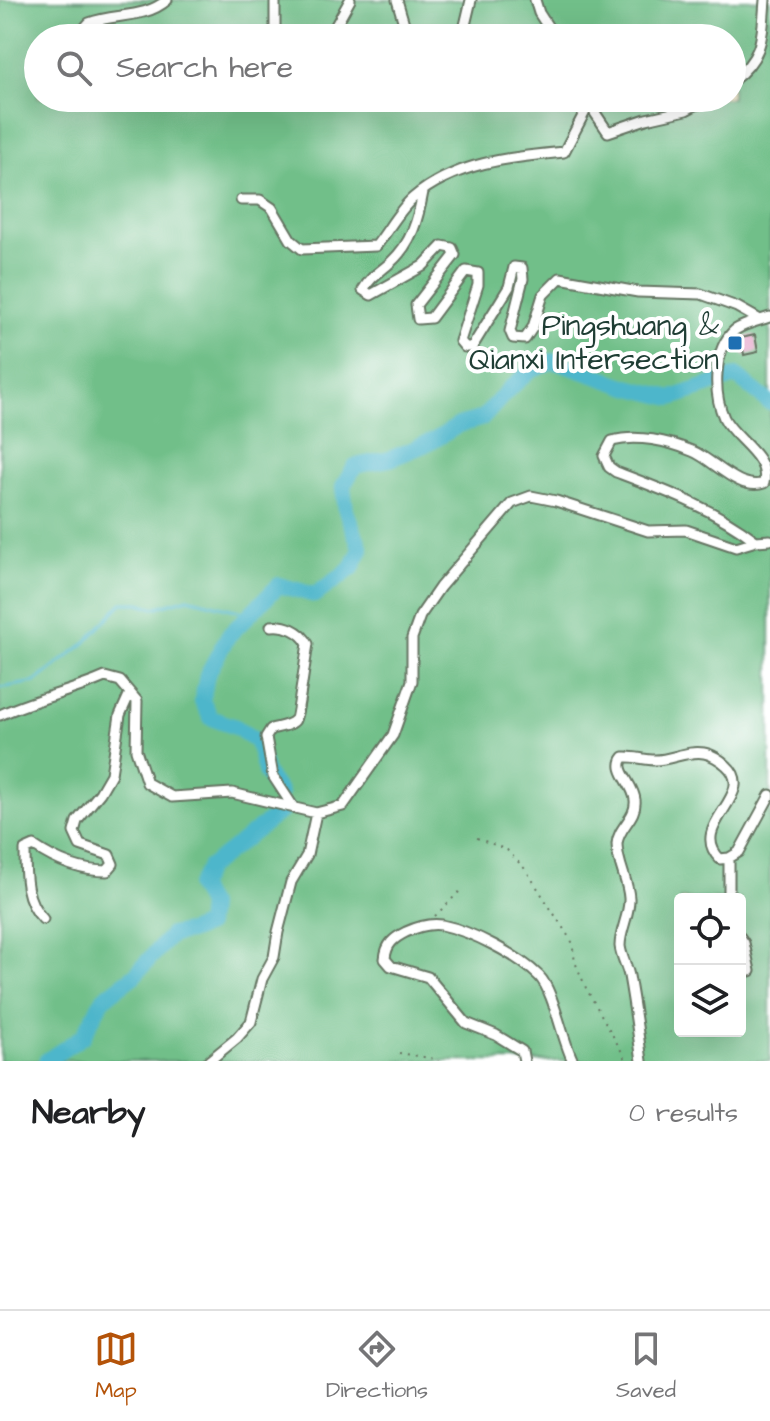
<!DOCTYPE html>
<html lang="en">
<head>
<meta charset="utf-8">
<style>
  :root { --surface:#fff; --page:#f6f6f6; --text:#202124; --muted:#757577; --line:#e0e0e0; --accent:#b45309 }
  body { margin:0; font-family:"Architects Daughter",sans-serif; background:var(--page); color:var(--text) }
  .controls { position:absolute; right:24px; bottom:24px; display:grid; overflow:hidden; border-radius:8px; box-shadow:0 8px 32px #0002 }
  .controls button { width:72px; height:72px; display:grid; place-items:center; padding:0; border:0; border-bottom:2px solid var(--line); background:var(--surface); color:var(--text); font:40px sans-serif }
  .list { margin:0; padding:0; list-style:none }
  h2 { display:flex; justify-content:space-between; align-items:center; height:104px; margin:0; padding:0 32px; font-size:34px }
  h2 small { font-size:26px; font-weight:400; color:var(--muted) }
  .icon { flex:none; width:44px; height:44px; fill:none; stroke:currentColor; stroke-width:2; stroke-linecap:round; stroke-linejoin:round }
  .map { position:relative; flex:none; width:770px; height:1061px; overflow:hidden }
  .search { position:absolute; background:var(--surface); box-shadow:0 8px 32px #0002; left:24px; right:24px; top:24px; height:88px; display:flex; align-items:center; gap:20px; box-sizing:border-box; padding:0 28px; border-radius:44px; color:var(--muted); font-size:30px }
  .sheet { height:248px; background:var(--surface) }
  nav { display:flex; justify-content:space-around; align-items:center; box-sizing:border-box; height:112px; border-top:2px solid var(--line); background:var(--surface); font-size:22px; color:var(--muted) }
  nav a { display:grid; justify-items:center; gap:4px }
  nav .on { color:var(--accent) }
  .map>svg:first-child { display:block }
</style>
</head>
<body>
<div class="map">
<svg width="770" height="1061" viewBox="0 0 770 1061">
  <rect width="100%" height="100%" fill="#fff"/>
  <filter id="ink" filterUnits="userSpaceOnUse"><feTurbulence type="fractalNoise" baseFrequency=".0125" numOctaves="2"/><feDisplacementMap in="SourceGraphic" scale="16" xChannelSelector="R" yChannelSelector="G"/><feConvolveMatrix kernelMatrix="1 2 1 2 8 2 1 2 1" color-interpolation-filters="sRGB"/></filter>
  <filter id="wash" filterUnits="userSpaceOnUse"><feTurbulence type="fractalNoise" baseFrequency=".006" numOctaves="4" result="noise"/><feDisplacementMap in="SourceGraphic" scale="32" xChannelSelector="R" yChannelSelector="G"/><feGaussianBlur stdDeviation="1.8" result="paint"/><feColorMatrix in="noise" values="0 0 0 0 0 0 0 0 0 0 0 0 0 0 0 0 0 1.4 0 .05"/><feComposite in="paint" operator="in"/></filter>
  <g filter="url(#wash)">
    <rect width="100%" height="100%" fill="#eadeb9"/>
    <path fill="#71bf89" stroke="#487e5e" stroke-width="2" fill-rule="evenodd" d="M 0,0 L 770,0 L 770,1061 L 0,1061 ZM 38,38 L 732,38 L 732,98 L 38,98 ZM 680,899 L 740,899 L 740,1031 L 680,1031 Z"/>
    <g fill="none" stroke-linecap="round" stroke-linejoin="round">
      <path stroke="#4db6cb" stroke-width="3" d="M 0,688 L 35,682 L 85,643 L 122,603 L 139,603 L 154,608 L 188,598 L 251,614"/>
      <path stroke="#4db6cb" stroke-width="16" d="M 280,793 L 266,774 L 257,742 L 236,727 L 211,718 L 202,701 L 207,675 L 228,636 L 279,585 L 315,595 L 352,568 L 361,549 L 346,511 L 343,486 L 355,466 L 390,459 L 433,441 L 459,425 L 483,418 L 507,391 L 532,369 L 553,361 L 628,387 L 672,398 L 736,376 L 770,403
        M 46,1061 L 83,1036 L 103,999 L 135,975 L 171,935 L 189,932 L 207,925 L 209,906 L 198,887 L 208,868 L 284,809"/>
    </g>
    <g id="blocks">
      <path fill="#e49fc6" d="M 755,335 L 758,352 L 744,355 L 741,338 Z"/>
    </g>
  </g>
  <g filter="url(#ink)">
    <use href="#blocks" fill-opacity="0" stroke="#667563" stroke-width="2"/>
    <g fill="none" stroke-linecap="round" stroke-linejoin="round">
      <g stroke="#667563" stroke-width="13">
        <path id="minor" d="M 275,0 L 275,38
          M 397,0 L 405,27 L 415,38
          M 535,0 L 539,13 L 555,38
          M 76,38 L 89,23 C 115,13 145,19 167,0
          M 329,38 L 350,0
          M 462,38 L 471,0
          M 732,81 C 764,57 762,37 765,0
          M 585,98 L 608,132 L 646,119 L 686,110 L 709,98
          M 423,192 C 418,219 412,243 391,262 C 380,272 370,277 363,290 L 371,295 L 423,266 L 442,246 L 452,248 L 455,255 L 416,305 L 418,319 L 431,318 L 466,271 L 478,273 L 478,285 L 460,341 L 465,347 L 472,347 L 509,287 L 514,267 L 522,268 L 523,279 L 510,331 L 513,338 L 525,339 L 533,327 L 543,295 L 560,278 L 638,292 L 701,294 L 737,307 L 760,320
          M 241,200 L 260,200 L 272,208 L 291,240 L 302,249 L 376,246 C 388,231 399,210 413,198 C 455,162 512,157 564,152 L 588,106
          M 770,317 C 760,320 744,324 735,330 C 713,349 713,393 724,418 C 734,439 770,456 764,483 C 739,492 713,459 692,451 C 668,441 637,434 612,441 L 604,456 L 609,467 L 616,472 C 666,491 713,508 756,541 L 770,540
          M 271,626 C 285,624 301,631 308,644 C 306,654 298,717 295,720 C 290,726 278,727 271,729 L 266,737 L 273,776 L 294,808
          M 0,715 C 34,699 71,692 105,677 L 120,681 L 137,701 L 136,750 L 147,783 L 172,797 L 232,793 L 316,813 L 343,806 L 393,735 L 412,681 L 412,638 L 420,616 L 440,587 L 512,503 L 531,496 L 556,501 L 648,531 L 686,530 L 736,547 L 756,541
          M 729,899 L 729,858
          M 43,919 C 25,901 25,876 25,850 L 34,846 C 56,861 80,871 107,871 L 113,864 L 109,855 L 80,845 L 74,832 L 77,821 L 100,793 L 111,774 L 120,715 L 130,693
          M 740,937 L 744,943 L 750,971
          M 209,1061 L 237,1038 L 251,1022 L 262,979 L 274,957 L 278,932 L 291,882 L 307,855 L 316,813
          M 524,1061 L 522,1051 L 496,1035 L 466,1023 L 428,977 L 391,966 L 385,959 C 386,944 394,938 406,932 C 417,927 430,923 442,925 C 471,931 518,955 539,976 C 554,991 562,1040 573,1061
          M 642,1061 C 638,1033 634,1004 629,976 C 627,966 621,956 620,946 C 620,930 630,914 629,898 C 628,880 617,863 617,844 C 618,827 637,818 635,800 C 634,784 613,770 624,757 C 634,756 644,760 655,760 C 671,760 688,750 704,753 C 711,754 721,760 726,765 C 760,795 686,825 720,859 L 729,858 L 739,852 L 770,795"/>
      </g>
      <path stroke="#667563" stroke-width="2" stroke-dasharray="2 6" stroke-linecap="butt" d="M 477,838 L 507,850 L 526,870 L 572,942 L 575,962 L 586,988 L 627,1061
        M 435,916 L 463,888
        M 399,1053 L 436,1059 L 438,1061"/>
      <use href="#minor" stroke="#fff" stroke-width="9"/>
    </g>
  </g>
  <rect fill="#1f6fb2" stroke="#fff" stroke-width="3" x="727" y="335" width="16" height="16" rx="4"/>
  <g text-anchor="middle" dominant-baseline="central" stroke-width="8" stroke-linejoin="round" paint-order="stroke">
    <g font-size="30" fill="#1f3d34" stroke="#fff" text-anchor="end">
      <text x="719" y="326">Pingshuang &amp;<tspan x="719" dy="34">Qianxi Intersection</tspan></text>
    </g>
  </g>
</svg>
<div class="controls">
<button><svg class="icon" aria-label="locate" viewBox="0 0 24 24"><circle cx="12" cy="12" r="6"/><path d="M12 2v4M12 18v4M2 12h4M18 12h4"/></svg></button>
<button><svg class="icon" aria-label="layers" viewBox="0 0 24 24"><path d="M12 4l9 5-9 5-9-5zM3 14l9 5 9-5"/></svg></button>
</div>
<div class="search"><svg class="icon" aria-label="search" viewBox="0 0 24 24"><circle cx="10" cy="10" r="6"/><path d="M15 15l6 6"/></svg>Search here</div>
</div>
<section class="sheet">
<h2>Nearby<small>0 results</small></h2>
<ul class="list">
</ul>
</section>
<nav>
<a class="on"><svg class="icon" aria-label="map" viewBox="0 0 24 24"><path d="M3 6l6-2 6 2 6-2v14l-6 2-6-2-6 2zM9 4v14M15 6v14"/></svg>Map</a>
<a><svg class="icon" aria-label="directions" viewBox="0 0 24 24"><path d="M12 3l9 9-9 9-9-9zM9 14v-3h6M13 9l2 2-2 2"/></svg>Directions</a>
<a><svg class="icon" aria-label="saved" viewBox="0 0 24 24"><path d="M7 4h10v16l-5-4-5 4z"/></svg>Saved</a>
</nav>
</body>
</html>
